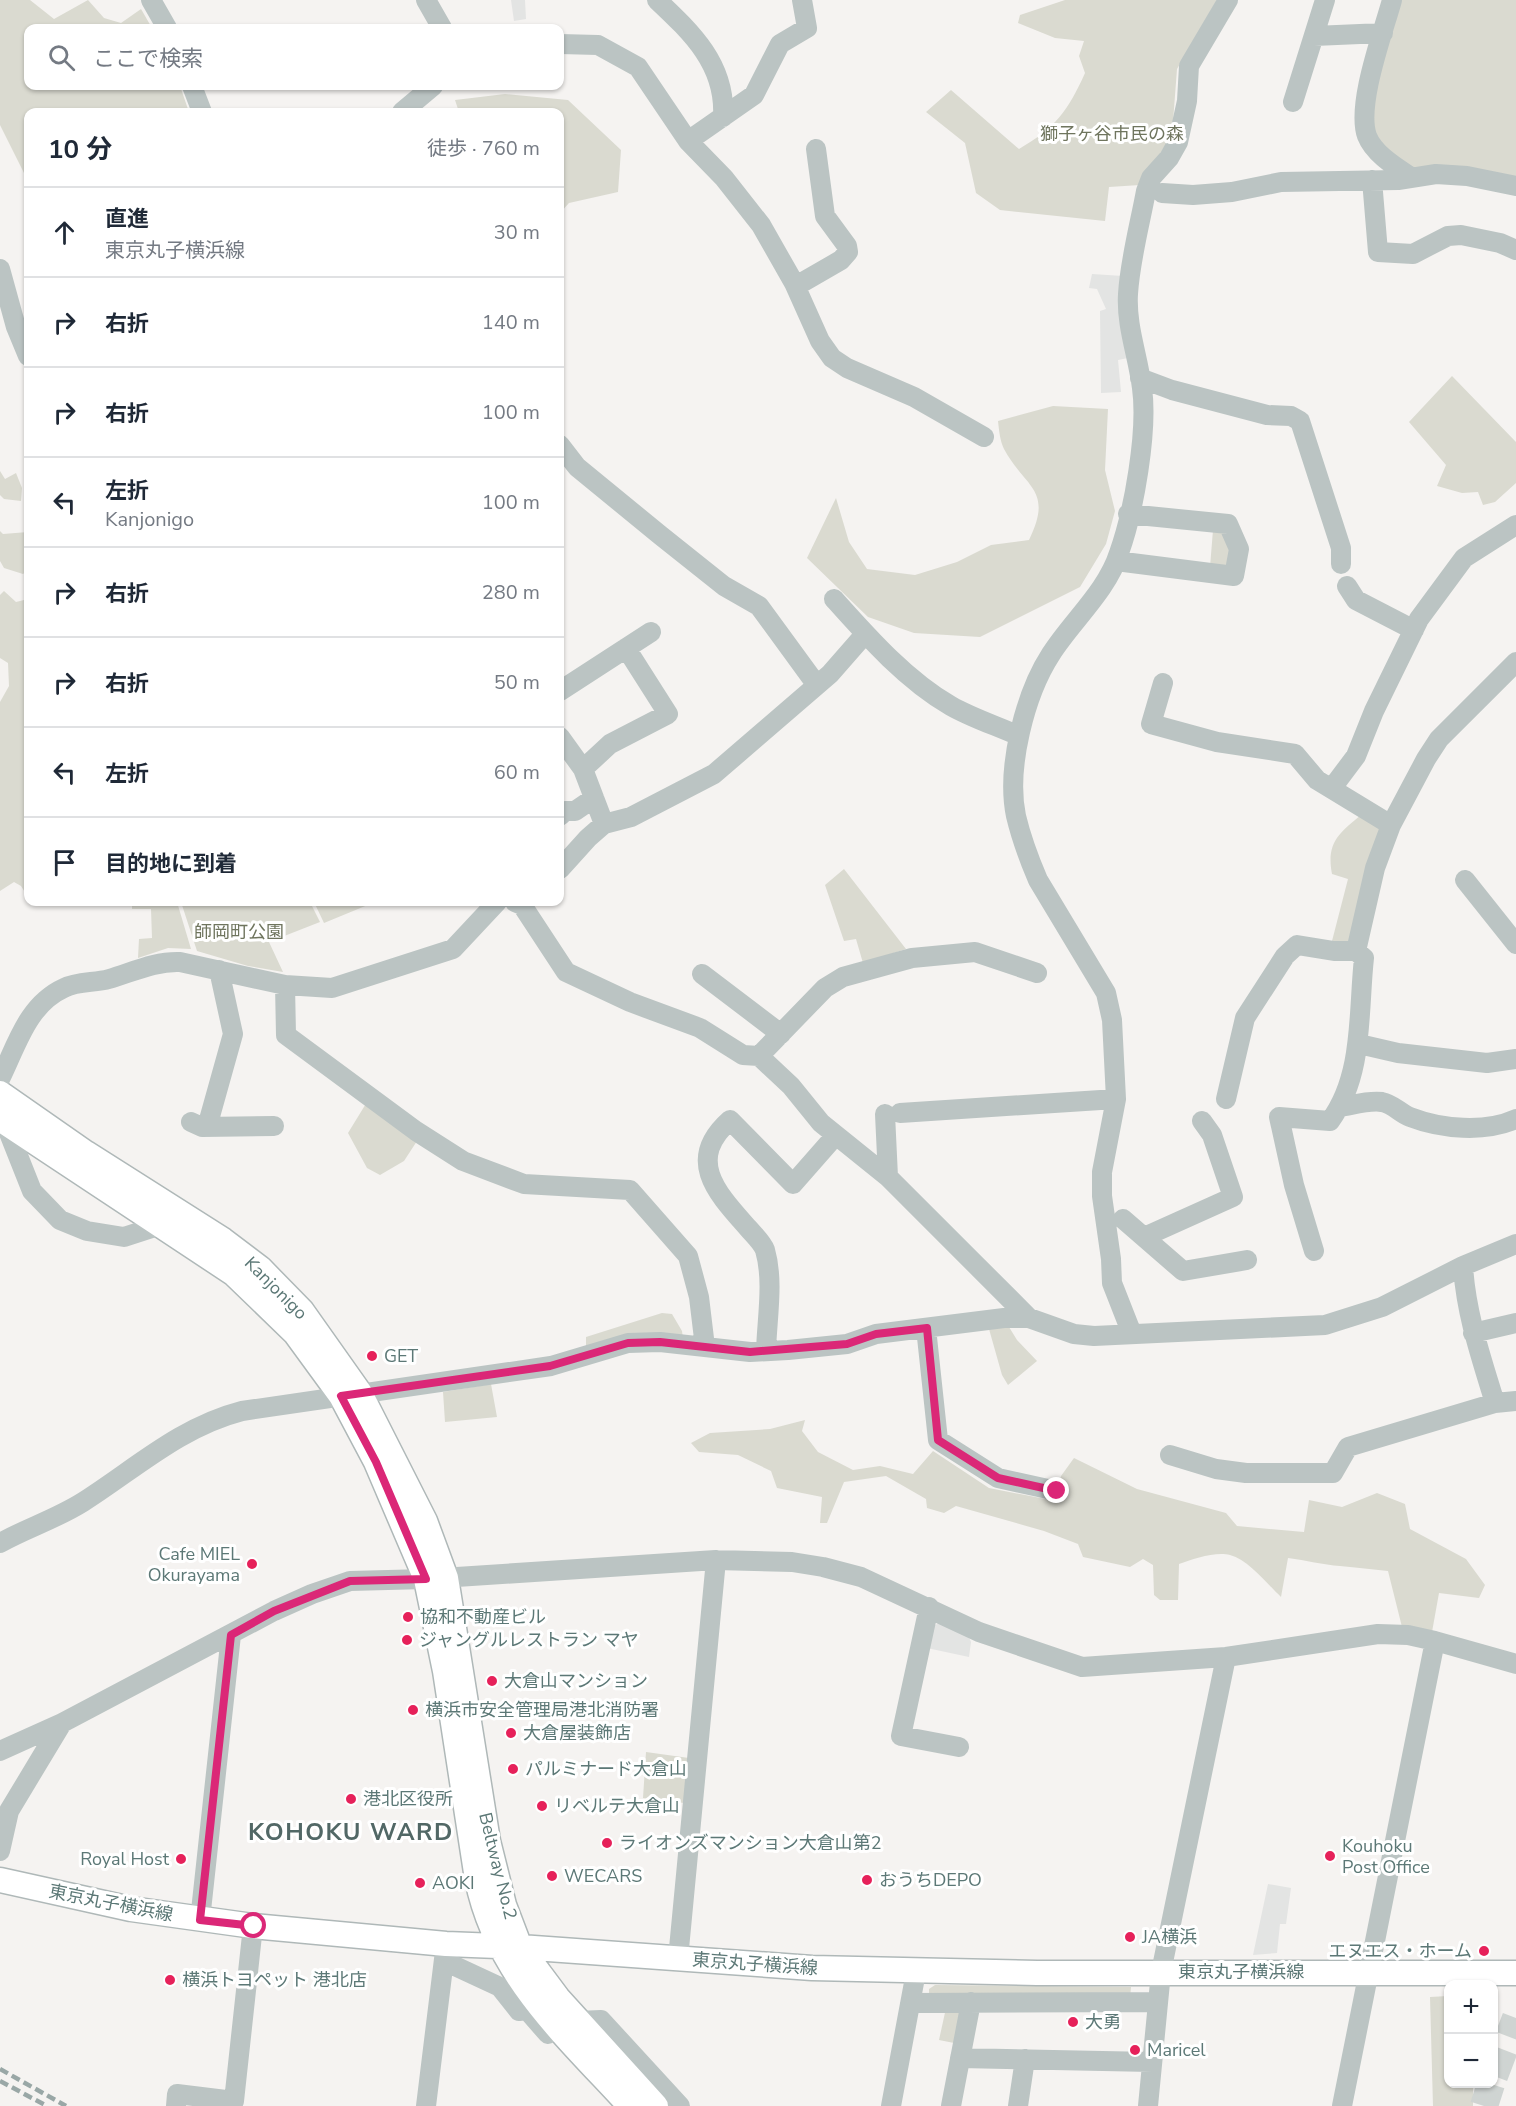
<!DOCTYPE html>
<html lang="ja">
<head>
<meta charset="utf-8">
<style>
  :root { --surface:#fff; --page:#f2f2f3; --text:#1f2937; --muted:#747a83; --line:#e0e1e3 }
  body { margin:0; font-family:"Nunito Sans","Noto Sans JP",sans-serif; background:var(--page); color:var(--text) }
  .controls { position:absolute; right:18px; bottom:18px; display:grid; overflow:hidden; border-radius:12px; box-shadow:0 2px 4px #0004 }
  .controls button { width:54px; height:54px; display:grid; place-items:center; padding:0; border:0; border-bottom:2px solid var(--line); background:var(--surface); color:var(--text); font:30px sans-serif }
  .stop { position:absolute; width:18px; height:18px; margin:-14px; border:4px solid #db2777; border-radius:50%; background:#fff }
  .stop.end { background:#db2777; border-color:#fff; box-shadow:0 2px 6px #0008 }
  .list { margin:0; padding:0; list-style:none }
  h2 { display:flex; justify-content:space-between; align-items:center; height:78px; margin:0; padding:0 24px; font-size:26px }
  h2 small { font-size:20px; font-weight:400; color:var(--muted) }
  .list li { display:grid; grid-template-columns:39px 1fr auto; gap:18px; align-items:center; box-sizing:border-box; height:90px; padding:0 24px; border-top:2px solid var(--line) }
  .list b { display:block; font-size:22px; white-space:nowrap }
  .list p { margin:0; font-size:20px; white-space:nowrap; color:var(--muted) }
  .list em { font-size:20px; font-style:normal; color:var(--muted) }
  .icon { flex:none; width:33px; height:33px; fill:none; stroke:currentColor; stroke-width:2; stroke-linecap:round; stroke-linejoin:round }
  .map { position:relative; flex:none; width:1516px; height:2106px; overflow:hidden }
  .search { position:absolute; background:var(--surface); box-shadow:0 2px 4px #0004; left:24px; top:24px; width:540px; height:66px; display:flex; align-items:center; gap:15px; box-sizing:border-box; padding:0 21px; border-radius:12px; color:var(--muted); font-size:22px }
  .panel { position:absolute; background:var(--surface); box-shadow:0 2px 4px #0004; left:24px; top:108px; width:540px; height:798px; border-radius:12px }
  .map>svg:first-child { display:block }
</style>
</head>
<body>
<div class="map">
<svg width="1516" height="2106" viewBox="0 0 1516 2106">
  <rect width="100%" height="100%" fill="#f5f3f1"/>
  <path fill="#e3e4e3" d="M 511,0 L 525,0 L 526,19 L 514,21 Z
    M 1092,274 L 1123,276 L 1128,358 L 1118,360 L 1121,392 L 1101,393 L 1100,311 L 1106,309 L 1097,289 L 1089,288 Z
    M 939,1623 L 968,1635 L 971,1642 L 969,1657 L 927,1648 L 931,1627 Z
    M 1268,1884 L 1291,1888 L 1286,1924 L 1280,1924 L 1277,1953 L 1253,1955 Z"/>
  <path fill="#dadad0" d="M 0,0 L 30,0 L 54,19 L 88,0 L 104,18 L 121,23 L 141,9 L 152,28 L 28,28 L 28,86 L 180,86 L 189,112 L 28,112 L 28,181 L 0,125 Z
    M 1065,0 L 1217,0 L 1177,69 L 1172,135 L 1140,185 L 1109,187 L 1105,221 L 1000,210 L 976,193 L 965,143 L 926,112 L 951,90 L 1019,149 C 1055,128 1068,111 1085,73 L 1079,56 L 1084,41 L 1055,38 L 1018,23 L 1020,15 Z
    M 1399,0 L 1516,0 L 1516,182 L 1416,172 L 1399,162 L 1373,135 L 1369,113 Z
    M 505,94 L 568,100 L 621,150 L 618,192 L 569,203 L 560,213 L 560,112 L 459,112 L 455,100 Z
    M 1452,376 L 1516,442 L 1516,483 L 1495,502 L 1483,505 L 1478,492 L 1462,493 L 1437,486 L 1446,465 L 1409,422 Z
    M 1053,406 L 1108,409 L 1105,470 L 1115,511 L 1106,544 L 1080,587 L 980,637 L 914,633 L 868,617 L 807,558 L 836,498 L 849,542 L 867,569 L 915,575 L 957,562 L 991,545 L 1029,540 C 1054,489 1025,488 1004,449 C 1000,441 999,430 998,421 Z
    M 0,471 L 5,479 L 16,473 L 22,488 L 21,501 L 4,499 L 0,495 Z
    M 1213,530 L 1224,531 L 1234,550 L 1229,570 L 1210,567 Z
    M 0,531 L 3,534 L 28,532 L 28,570 L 23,574 L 4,568 L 0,561 Z
    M 4,591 L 16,602 L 28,599 L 28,874 L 25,876 L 28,883 L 28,897 L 21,886 L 14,882 L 0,891 L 0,702 L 9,686 L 8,663 L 0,658 L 0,595 Z
    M 1361,815 L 1381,828 L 1349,941 L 1342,945 L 1332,941 L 1348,879 L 1332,874 C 1326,843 1339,833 1361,815 Z
    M 844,869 L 906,949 L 863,963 L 856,939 L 844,941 L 825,885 Z
    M 132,902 L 177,902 L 191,949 L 168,948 L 138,958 L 139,939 L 152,938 L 151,909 L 132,909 Z
    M 181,902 L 310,902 L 320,922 L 269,942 L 283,972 L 248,966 L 197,951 Z
    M 314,902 L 375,902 L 324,923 Z
    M 367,1102 L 417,1141 L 404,1161 L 380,1175 L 367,1168 L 348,1133 Z
    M 662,1313 L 672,1314 L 682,1331 L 683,1339 L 586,1346 L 586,1337 Z
    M 1009,1327 L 1017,1340 L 1037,1361 L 1008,1385 L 1002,1375 L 989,1329 Z
    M 491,1384 L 497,1417 L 445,1422 L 443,1392 Z
    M 805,1420 L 802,1431 L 818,1452 L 853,1470 L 880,1466 L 913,1474 L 933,1451 L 989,1488 L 1056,1501 L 1061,1476 L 1074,1458 L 1137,1489 L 1226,1513 L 1237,1526 L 1304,1532 L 1309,1500 L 1342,1507 L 1377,1493 L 1405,1504 L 1410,1529 L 1466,1559 L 1485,1585 L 1479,1598 L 1439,1593 L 1432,1632 L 1402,1627 L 1388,1571 C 1372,1569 1357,1568 1340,1566 C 1323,1565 1306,1560 1288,1558 L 1281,1597 C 1267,1584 1249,1560 1230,1555 C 1216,1551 1193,1559 1179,1564 L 1178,1600 L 1160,1600 L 1154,1595 L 1153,1565 L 1143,1559 L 1130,1567 L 1083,1557 L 1078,1544 L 1044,1531 L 956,1506 L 944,1513 L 927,1508 L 926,1499 L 886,1476 L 844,1482 L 827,1523 L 820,1523 L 822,1497 L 777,1488 L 771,1471 L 738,1455 L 699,1452 L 691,1443 L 710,1433 L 770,1429 Z
    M 646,1752 L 689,1758 L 684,1803 L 643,1798 Z
    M 935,1985 L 1131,1987 L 1130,1998 L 929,1998 L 929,1989 Z
    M 1448,1996 L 1448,2084 L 1473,2084 L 1473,2106 L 1433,2106 L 1430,1997 Z
    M 966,2006 L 959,2044 L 939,2040 L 946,2008 Z"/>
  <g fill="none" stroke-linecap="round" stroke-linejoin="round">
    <path stroke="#cfd4d2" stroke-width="28" stroke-dasharray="28 14" stroke-linecap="butt" d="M 1494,2076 L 1516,2018
      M 1484,2106 L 1491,2084"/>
    <g stroke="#afb8b8" stroke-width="27">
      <path id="major" d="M 0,1093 L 86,1153 L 223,1240 L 260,1268 L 302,1311 L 360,1393 L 425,1521 L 446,1578 L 488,1841 L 504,1905 L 520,1947 L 558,1998 L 656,2106
        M 0,1119 L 234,1274 L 295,1333 L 341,1396 L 376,1462 L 426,1579 L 445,1671 L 477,1879 C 496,1975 566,2036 630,2106
        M 0,1880 L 131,1909 L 253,1926 L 446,1944 L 520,1947 L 812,1968 L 1037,1973 L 1516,1973"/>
    </g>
    <path stroke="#bbc4c3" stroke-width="20" d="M 151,0 L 167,28
      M 426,0 L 442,28
      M 657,0 C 692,33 726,65 723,117
      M 1392,0 C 1383,33 1356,105 1367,136 C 1374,154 1396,167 1411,177
      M 1314,36 L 1383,33
      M 560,44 L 598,45 L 638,67 L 688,141 L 724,178 L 761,225 L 794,283 L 820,341 L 832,358 L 847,368 L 914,397 L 984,437
      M 192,86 L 202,112
      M 1293,102 L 1325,0
      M 402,112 L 433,86
      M 688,141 L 754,95 L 780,44 L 807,28 L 802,0
      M 1372,180 L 1378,252 L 1413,254 L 1448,236 L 1461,235 L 1500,243 L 1516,250
      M 1162,193 L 1193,195 L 1232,192 L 1281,182 L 1398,180 L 1436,174 L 1467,176 L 1516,186
      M 0,269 L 16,327 L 28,356
      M 796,286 L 841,260 L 848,252 L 847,246 L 825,216 L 816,149
      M 1140,378 L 1172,390 L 1267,415 L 1291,416 L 1300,421 L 1341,548 L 1341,564
      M 560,445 L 577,467 L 660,535 L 724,586 L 759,606 L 816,684
      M 1116,561 L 1234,576 L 1239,549 L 1228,524 L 1128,514
      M 1347,586 L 1356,600 L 1414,630
      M 834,599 C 868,637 906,680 951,706 C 972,718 997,726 1019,736
      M 1163,683 L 1151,724 L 1217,742 L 1295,754 L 1317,780 L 1391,825
      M 560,691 L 651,632
      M 560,737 L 583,769 L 604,824
      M 583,769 L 610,744 L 668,714 L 626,648
      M 1332,788 L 1356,756 L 1374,711 L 1419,619 L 1464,558 L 1516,525
      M 560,816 L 565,811 L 575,811 L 594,798
      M 560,869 L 588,838 L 604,824 L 631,817 L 714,774 L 830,674 L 865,634
      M 1465,880 L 1516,944
      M 515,902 L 522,905 L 566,972 L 630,1002 L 700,1028 L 743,1055 L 759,1056 L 791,1086 L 821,1123 L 888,1177 L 1029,1318
      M 1356,951 L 1375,868 L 1391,825 L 1426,759 L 1439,739 L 1516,662
      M 702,974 L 781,1034
      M 285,985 L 286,1035 L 416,1131 L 463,1161 L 524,1184 L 630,1190 L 688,1256 L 699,1297 L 705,1347
      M 1359,1044 L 1398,1053 L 1487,1063 L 1516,1059
      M 759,1056 L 825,988 L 843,977 L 912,958 L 975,952 L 1037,973
      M 0,1079 C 17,1045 27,1005 64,988 C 77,981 95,983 109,979 C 133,972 155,961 180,962 L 285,985 L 332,988 L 453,949 L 497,902
      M 1226,1099 L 1245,1018 L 1285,956 L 1297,945 L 1334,951 L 1356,951 L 1364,958 C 1358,1012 1364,1075 1330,1121 L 1279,1117 L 1294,1185 L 1314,1251
      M 1340,1107 C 1353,1105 1369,1100 1382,1102 C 1393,1104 1400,1113 1410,1117 C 1441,1129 1485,1133 1516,1119
      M 900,1113 L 1116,1099
      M 885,1114 L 888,1177
      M 191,1122 L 202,1127 L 274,1126
      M 5,1123 L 32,1191 L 60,1220 L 87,1231 L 124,1237 L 161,1225
      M 207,1127 L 233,1034 L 219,970
      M 1123,1219 L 1183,1271 L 1247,1260
      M 1144,1237 L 1233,1197 L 1212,1135 L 1202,1121
      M 1463,1266 C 1466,1314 1481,1357 1495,1403
      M 926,1328 L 938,1440 L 998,1478 L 1057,1491
      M 1473,1333 L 1516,1323
      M 1132,1334 L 1112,1283 L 1111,1259 L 1102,1196 L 1102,1172 L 1116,1099 L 1112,1020 L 1106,993 L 1038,880 C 1029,859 1021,837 1016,816 C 1006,768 1025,694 1051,654 C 1072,621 1107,591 1119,553 C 1134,511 1148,431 1142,388 C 1138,356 1126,326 1128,294 C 1130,260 1140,224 1146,191 L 1151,178 L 1169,158 L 1178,142 L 1187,101 L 1189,66 L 1228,0
      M 766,1351 C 767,1318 774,1281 765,1250 C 762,1242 753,1234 748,1228 C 717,1193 685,1160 730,1120 L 793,1184 L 836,1135
      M 1170,1455 L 1216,1469 L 1246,1473 L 1333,1473 L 1348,1447 L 1495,1403 L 1516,1401
      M 0,1543 C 27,1528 56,1519 83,1502 C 135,1469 180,1427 242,1411 L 551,1366 L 628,1343 L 660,1342 L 750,1352 L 788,1350 L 847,1344 L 876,1334 L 1004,1318 L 1029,1318 L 1074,1334 L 1094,1336 L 1325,1325 L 1382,1307 L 1463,1266 L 1516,1244
      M 929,1607 L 901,1736 L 959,1747
      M 0,1751 L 62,1723 L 274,1611 L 312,1594 L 350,1581 L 426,1579 L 716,1560 L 792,1562 L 823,1567 L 861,1577 L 979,1632 L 1082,1667 L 1226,1657 L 1378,1634 L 1408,1635 L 1435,1641 L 1516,1664
      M 0,1851 L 9,1811 L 62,1723
      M 200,1920 L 231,1635
      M 678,1959 L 716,1560
      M 444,1961 L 500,1987 L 519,2011 L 527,2010 L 548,2034
      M 910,2003 L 1158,2002
      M 578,2021 L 601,2020 L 680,2106
      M 960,2058 L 1152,2062
      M 176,2106 L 177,2094 L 234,2101 L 253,1926
      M 426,2106 L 445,1951
      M 891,2106 L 916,1972
      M 951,2106 L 971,2002
      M 1018,2106 L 1025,2059
      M 1148,2106 L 1161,1972 L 1226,1657
      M 1342,2106 L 1435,1641"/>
    <use href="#major" stroke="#fff" stroke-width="24"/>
    <path stroke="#99a7a6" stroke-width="4.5" stroke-dasharray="9 4.5" stroke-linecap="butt" d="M 0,2069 L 66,2106
      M 0,2081 L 47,2106"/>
  </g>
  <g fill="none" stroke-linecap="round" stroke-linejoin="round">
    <path stroke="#db2777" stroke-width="8" d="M 254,1926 L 200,1920 L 231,1635 L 274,1611 L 350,1581 L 426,1579 L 376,1462 L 341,1396 L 550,1366 L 628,1343 L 660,1342 L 750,1352 L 847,1344 L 876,1334 L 927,1328 L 938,1440 L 998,1478 L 1057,1491"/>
  </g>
  <g fill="#e6215a" stroke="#fff" stroke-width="2">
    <circle cx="372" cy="1356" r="6"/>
    <circle cx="252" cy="1564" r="6"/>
    <circle cx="408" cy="1617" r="6"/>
    <circle cx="407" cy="1640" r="6"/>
    <circle cx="492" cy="1681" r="6"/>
    <circle cx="413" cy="1710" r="6"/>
    <circle cx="511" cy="1733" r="6"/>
    <circle cx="513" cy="1769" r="6"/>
    <circle cx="351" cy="1799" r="6"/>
    <circle cx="542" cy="1806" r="6"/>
    <circle cx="607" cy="1843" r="6"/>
    <circle cx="1330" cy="1856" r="6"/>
    <circle cx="181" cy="1859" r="6"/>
    <circle cx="552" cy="1876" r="6"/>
    <circle cx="867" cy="1880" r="6"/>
    <circle cx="420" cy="1883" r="6"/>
    <circle cx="1130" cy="1937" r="6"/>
    <circle cx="1484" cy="1951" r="6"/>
    <circle cx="170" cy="1980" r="6"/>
    <circle cx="1073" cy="2022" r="6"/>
    <circle cx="1135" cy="2050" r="6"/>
  </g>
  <g text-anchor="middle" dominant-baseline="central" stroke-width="6" stroke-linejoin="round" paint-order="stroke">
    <g font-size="18" fill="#6f755e" stroke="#fff">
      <text x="1112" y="134">獅子ヶ谷市民の森</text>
      <text x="239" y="932">師岡町公園</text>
    </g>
    <g font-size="18" fill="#5c7876" stroke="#fff">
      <text transform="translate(276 1288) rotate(45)">Kanjonigo</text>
      <text transform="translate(498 1866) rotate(76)">Beltway No.2</text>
      <text transform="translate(111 1903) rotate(11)">東京丸子横浜線</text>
      <text transform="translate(755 1964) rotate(4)">東京丸子横浜線</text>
      <text x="1241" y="1972">東京丸子横浜線</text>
    </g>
    <g font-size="18" fill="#5c7876" stroke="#fff" text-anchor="start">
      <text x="384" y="1356">GET</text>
      <text x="240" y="1554" text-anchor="end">Cafe MIEL<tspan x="240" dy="21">Okurayama</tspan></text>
      <text x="420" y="1617">協和不動産ビル</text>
      <text x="419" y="1640">ジャングルレストラン マヤ</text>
      <text x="504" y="1681">大倉山マンション</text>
      <text x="425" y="1710">横浜市安全管理局港北消防署</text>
      <text x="523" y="1733">大倉屋装飾店</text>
      <text x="525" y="1769">パルミナード大倉山</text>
      <text x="363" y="1799">港北区役所</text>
      <text x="554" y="1806">リベルテ大倉山</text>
      <text x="619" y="1843">ライオンズマンション大倉山第2</text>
      <text x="1342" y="1846">Kouhoku<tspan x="1342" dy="21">Post Office</tspan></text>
      <text x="169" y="1859" text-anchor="end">Royal Host</text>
      <text x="564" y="1876">WECARS</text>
      <text x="879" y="1880">おうちDEPO</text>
      <text x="432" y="1883">AOKI</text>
      <text x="1142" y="1937">JA横浜</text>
      <text x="1472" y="1951" text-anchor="end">エヌエス・ホーム</text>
      <text x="182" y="1980">横浜トヨペット 港北店</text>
      <text x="1085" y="2022">大勇</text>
      <text x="1147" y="2050">Maricel</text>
    </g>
    <g font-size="24" font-weight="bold" letter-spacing="1.5" fill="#526866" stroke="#fff">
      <text x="351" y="1832">KOHOKU WARD</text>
    </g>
  </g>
</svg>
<div class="controls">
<button>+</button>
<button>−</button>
</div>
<div class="stop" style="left:254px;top:1926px"></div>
<div class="stop end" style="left:1057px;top:1491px"></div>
<div class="search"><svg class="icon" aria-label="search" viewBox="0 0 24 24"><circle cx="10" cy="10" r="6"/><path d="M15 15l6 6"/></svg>ここで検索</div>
<section class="panel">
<h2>10 分<small>徒歩 · 760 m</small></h2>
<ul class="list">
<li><svg class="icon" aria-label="ahead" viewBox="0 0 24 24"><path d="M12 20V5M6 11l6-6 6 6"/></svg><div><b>直進</b><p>東京丸子横浜線</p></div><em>30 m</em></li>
<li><svg class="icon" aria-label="right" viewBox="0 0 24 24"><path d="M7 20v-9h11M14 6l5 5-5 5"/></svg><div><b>右折</b></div><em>140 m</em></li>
<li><svg class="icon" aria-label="right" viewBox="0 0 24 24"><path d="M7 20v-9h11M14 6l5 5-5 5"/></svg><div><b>右折</b></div><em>100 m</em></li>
<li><svg class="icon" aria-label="left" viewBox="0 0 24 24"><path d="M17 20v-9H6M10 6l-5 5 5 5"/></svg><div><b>左折</b><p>Kanjonigo</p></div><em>100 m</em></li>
<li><svg class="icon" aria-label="right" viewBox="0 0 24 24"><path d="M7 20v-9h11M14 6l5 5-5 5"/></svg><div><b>右折</b></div><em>280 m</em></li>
<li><svg class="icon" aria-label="right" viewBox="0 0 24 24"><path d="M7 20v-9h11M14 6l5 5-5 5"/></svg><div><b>右折</b></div><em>50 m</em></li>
<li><svg class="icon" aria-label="left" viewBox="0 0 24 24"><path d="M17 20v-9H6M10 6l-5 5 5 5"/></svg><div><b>左折</b></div><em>60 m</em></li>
<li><svg class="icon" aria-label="arrive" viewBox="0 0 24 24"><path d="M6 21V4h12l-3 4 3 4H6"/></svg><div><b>目的地に到着</b></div></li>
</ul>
</section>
</div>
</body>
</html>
